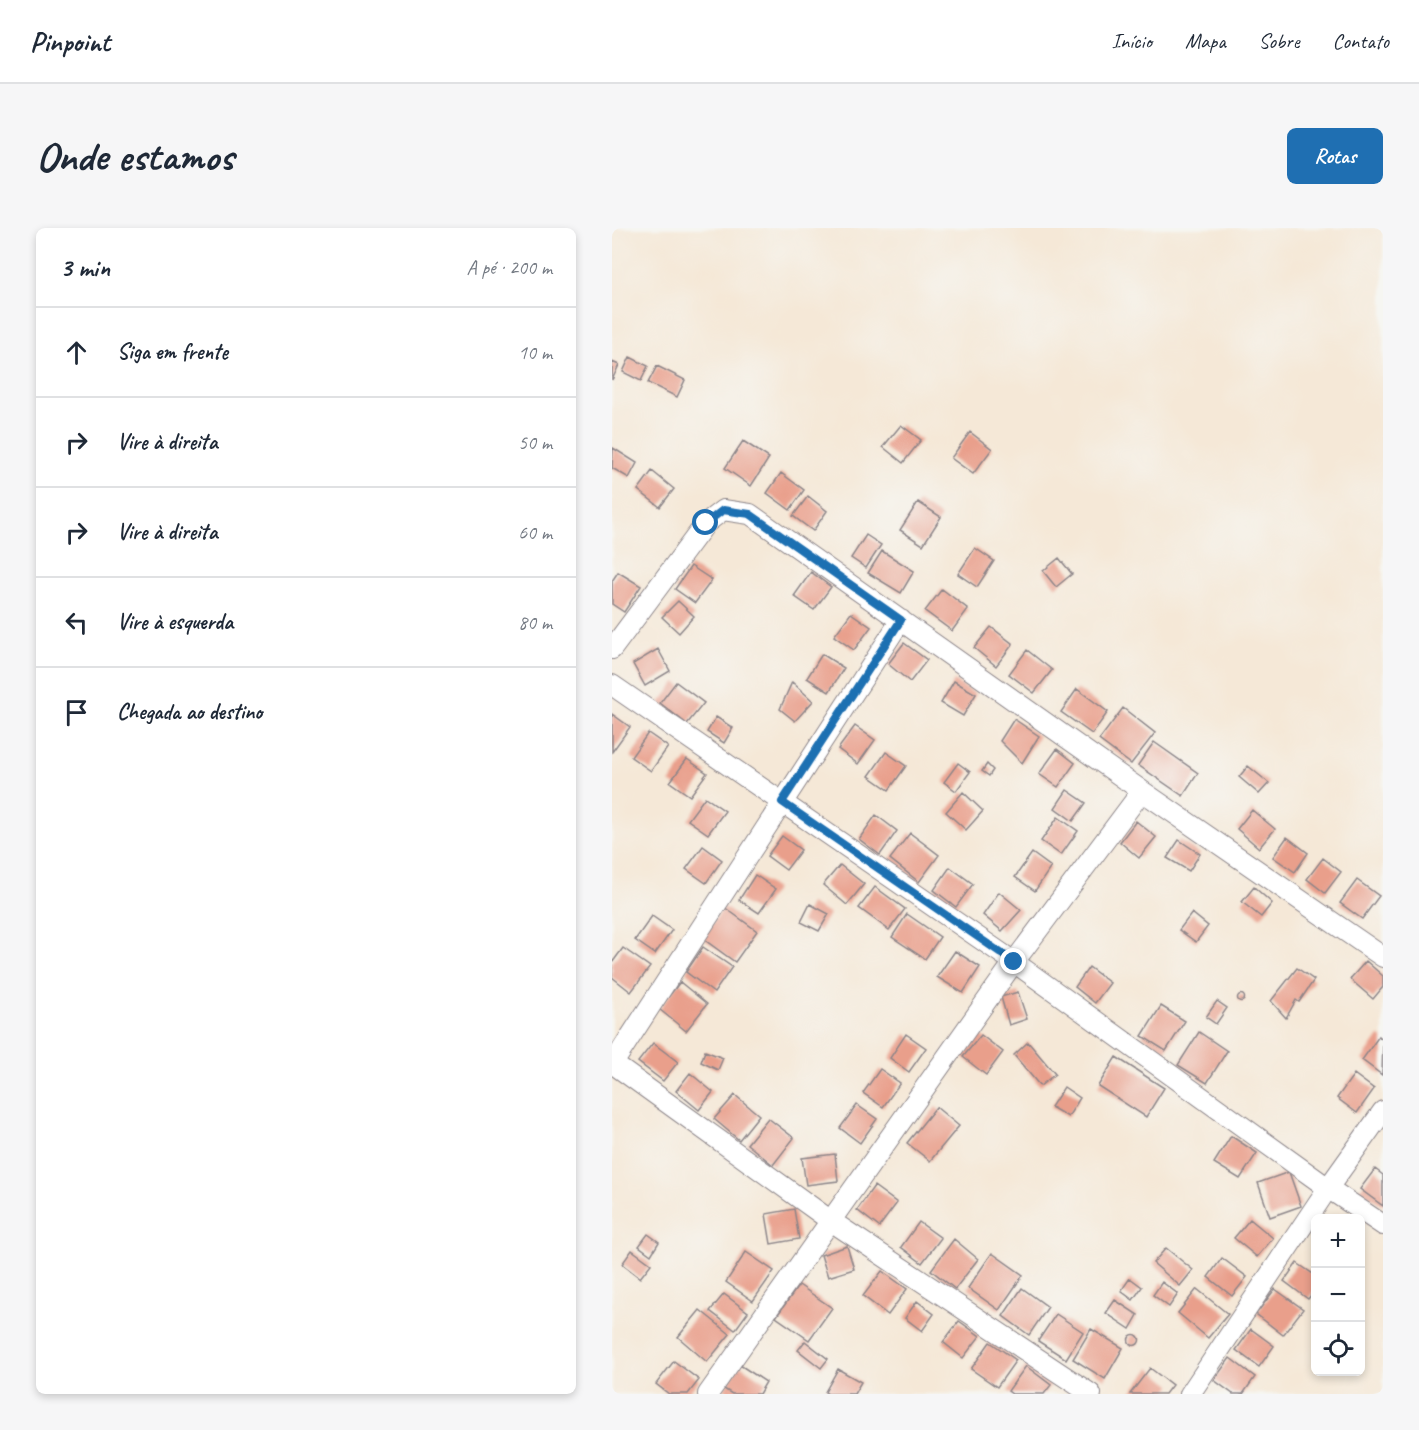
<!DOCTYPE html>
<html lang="pt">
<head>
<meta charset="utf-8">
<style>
  :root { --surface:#fff; --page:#f6f6f7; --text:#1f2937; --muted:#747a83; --line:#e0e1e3; --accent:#1f6fb2 }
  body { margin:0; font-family:Caveat,sans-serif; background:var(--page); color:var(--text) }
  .controls { position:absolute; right:18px; bottom:18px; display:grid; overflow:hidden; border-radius:9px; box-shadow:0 3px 9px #0003 }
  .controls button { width:54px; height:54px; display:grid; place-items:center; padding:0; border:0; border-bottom:2px solid var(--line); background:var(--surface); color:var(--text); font:30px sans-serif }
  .stop { position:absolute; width:18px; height:18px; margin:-14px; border:4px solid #1f6fb2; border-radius:50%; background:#fff }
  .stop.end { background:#1f6fb2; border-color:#fff; box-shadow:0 2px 6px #0008 }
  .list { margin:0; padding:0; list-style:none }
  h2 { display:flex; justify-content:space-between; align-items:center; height:78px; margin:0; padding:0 24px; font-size:26px }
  h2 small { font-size:20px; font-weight:400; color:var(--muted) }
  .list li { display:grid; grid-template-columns:39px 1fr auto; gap:18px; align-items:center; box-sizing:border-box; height:90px; padding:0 24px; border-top:2px solid var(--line) }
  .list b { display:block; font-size:22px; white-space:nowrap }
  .list em { font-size:20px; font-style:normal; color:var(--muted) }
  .icon { flex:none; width:33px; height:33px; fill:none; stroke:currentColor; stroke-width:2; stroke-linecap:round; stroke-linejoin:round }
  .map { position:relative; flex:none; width:771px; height:1166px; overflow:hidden; border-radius:9px }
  header { display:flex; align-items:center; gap:36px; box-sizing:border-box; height:84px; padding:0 30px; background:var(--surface); border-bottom:2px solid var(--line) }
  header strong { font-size:28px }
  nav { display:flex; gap:33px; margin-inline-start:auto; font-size:21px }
  .intro { display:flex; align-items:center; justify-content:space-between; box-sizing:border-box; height:144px; padding:0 36px }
  h1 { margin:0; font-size:42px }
  .button { padding:15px 27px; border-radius:9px; background:var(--accent); color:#fff; font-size:21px; font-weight:700 }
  main { display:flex; gap:36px; padding:0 36px }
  aside { flex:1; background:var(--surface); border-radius:9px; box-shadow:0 3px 9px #0003 }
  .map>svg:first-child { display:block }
</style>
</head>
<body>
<header>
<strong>Pinpoint</strong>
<nav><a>Início</a><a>Mapa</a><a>Sobre</a><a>Contato</a></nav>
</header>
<div class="intro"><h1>Onde estamos</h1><a class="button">Rotas</a></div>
<main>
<aside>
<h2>3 min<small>A pé · 200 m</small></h2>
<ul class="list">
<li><svg class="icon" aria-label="ahead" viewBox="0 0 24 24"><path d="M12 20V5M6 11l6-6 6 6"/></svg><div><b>Siga em frente</b></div><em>10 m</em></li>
<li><svg class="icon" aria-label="right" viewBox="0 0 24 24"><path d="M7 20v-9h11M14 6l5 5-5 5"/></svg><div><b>Vire à direita</b></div><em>50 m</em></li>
<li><svg class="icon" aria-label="right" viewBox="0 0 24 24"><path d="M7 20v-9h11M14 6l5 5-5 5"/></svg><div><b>Vire à direita</b></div><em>60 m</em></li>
<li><svg class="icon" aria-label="left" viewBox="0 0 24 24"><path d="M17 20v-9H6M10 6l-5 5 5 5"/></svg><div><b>Vire à esquerda</b></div><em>80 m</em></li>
<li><svg class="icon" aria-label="arrive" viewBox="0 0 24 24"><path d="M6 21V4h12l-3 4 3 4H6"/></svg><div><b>Chegada ao destino</b></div></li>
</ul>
</aside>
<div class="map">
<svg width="771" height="1166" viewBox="0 0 771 1166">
  <rect width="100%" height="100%" fill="#f6f6f2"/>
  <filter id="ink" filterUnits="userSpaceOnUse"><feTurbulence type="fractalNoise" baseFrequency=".0167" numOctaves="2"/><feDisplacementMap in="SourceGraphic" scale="12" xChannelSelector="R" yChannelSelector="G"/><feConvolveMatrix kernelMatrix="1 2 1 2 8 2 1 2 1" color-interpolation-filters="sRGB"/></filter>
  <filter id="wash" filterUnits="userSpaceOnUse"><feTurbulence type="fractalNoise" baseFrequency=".008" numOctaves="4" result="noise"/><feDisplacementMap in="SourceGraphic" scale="24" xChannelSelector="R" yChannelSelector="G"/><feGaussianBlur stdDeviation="1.35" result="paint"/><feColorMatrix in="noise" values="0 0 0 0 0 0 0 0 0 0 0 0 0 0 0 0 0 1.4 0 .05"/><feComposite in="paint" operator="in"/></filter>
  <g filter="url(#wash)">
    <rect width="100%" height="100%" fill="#f5e8d7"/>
    <g id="blocks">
      <path fill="#e99f8b" d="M 18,129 L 36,138 L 29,153 L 11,144 Z
        M 0,134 L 7,137 L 0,152 Z
        M 45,138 L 73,152 L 65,169 L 36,155 Z
        M 289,197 L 309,212 L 291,235 L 271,219 Z
        M 358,204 L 380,221 L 361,246 L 339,230 Z
        M 131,213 L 157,230 L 139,258 L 113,240 Z
        M 1,220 L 25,235 L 17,250 L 0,240 Z
        M 40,243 L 62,261 L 48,279 L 26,262 Z
        M 169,245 L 192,262 L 178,282 L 155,265 Z
        M 196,268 L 215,283 L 201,303 L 181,288 Z
        M 306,274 L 329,289 L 311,317 L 288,302 Z
        M 254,307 L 269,317 L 254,340 L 239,330 Z
        M 363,320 L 382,333 L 365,359 L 346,346 Z
        M 270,323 L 302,343 L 289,365 L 256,345 Z
        M 447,330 L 460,346 L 444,359 L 431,343 Z
        M 79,338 L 100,352 L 83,375 L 63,361 Z
        M 6,344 L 29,358 L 12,384 L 0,376 L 0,353 Z
        M 199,344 L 219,359 L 202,382 L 182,368 Z
        M 330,361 L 356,381 L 340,403 L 313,383 Z
        M 66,373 L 82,388 L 67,405 L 50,389 Z
        M 239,385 L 259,399 L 242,422 L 222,408 Z
        M 379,399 L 401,416 L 384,438 L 362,420 Z
        M 292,415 L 315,432 L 298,454 L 276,436 Z
        M 46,421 L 58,443 L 33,458 L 21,436 Z
        M 415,422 L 440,442 L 422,465 L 397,446 Z
        M 210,426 L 232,440 L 217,464 L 195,450 Z
        M 342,453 L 364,466 L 351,488 L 329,475 Z
        M 64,454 L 92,475 L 75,496 L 48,475 Z
        M 180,454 L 201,473 L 183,493 L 168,481 Z
        M 465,461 L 496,484 L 480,506 L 449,484 Z
        M 511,480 L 543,505 L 519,536 L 487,512 Z
        M 0,486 L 18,499 L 0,524 Z
        M 104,489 L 121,500 L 112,515 L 95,504 Z
        M 402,491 L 427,508 L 410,535 L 388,513 Z
        M 243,498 L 263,512 L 246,536 L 226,521 Z
        M 36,505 L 56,519 L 39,543 L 19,529 Z
        M 542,514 L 586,545 L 571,568 L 526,537 Z
        M 445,521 L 463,535 L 446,559 L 427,546 Z
        M 274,524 L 294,538 L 277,562 L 257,548 Z
        M 75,531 L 95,545 L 78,568 L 58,554 Z
        M 346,535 L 358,544 L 344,563 L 332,554 Z
        M 375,536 L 381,542 L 377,548 L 370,543 Z
        M 636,538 L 657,555 L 647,566 L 627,549 Z
        M 455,562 L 474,575 L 461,593 L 443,580 Z
        M 351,564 L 371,583 L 354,602 L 334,584 Z
        M 93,569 L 113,583 L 96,606 L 76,592 Z
        M 640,582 L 663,601 L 647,620 L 625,601 Z
        M 264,587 L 285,603 L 268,627 L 247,611 Z
        M 446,589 L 466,603 L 449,627 L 429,613 Z
        M 524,593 L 544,609 L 527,630 L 508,614 Z
        M 298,605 L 327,627 L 307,654 L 278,631 Z
        M 170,608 L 189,622 L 174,642 L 155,628 Z
        M 675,609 L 696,625 L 683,644 L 661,629 Z
        M 567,612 L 588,626 L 577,643 L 555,630 Z
        M 91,618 L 110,632 L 94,655 L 74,641 Z
        M 420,625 L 439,639 L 423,663 L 403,649 Z
        M 711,630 L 729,644 L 713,665 L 695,651 Z
        M 228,637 L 252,656 L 235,677 L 211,657 Z
        M 338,639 L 361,656 L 344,679 L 322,662 Z
        M 143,647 L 164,661 L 147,685 L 127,672 Z
        M 745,652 L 767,668 L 750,691 L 728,675 Z
        M 263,659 L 293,681 L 277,702 L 247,680 Z
        M 642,659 L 660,675 L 649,689 L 630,674 Z
        M 387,664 L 409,682 L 390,703 L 371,687 Z
        M 198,676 L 217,686 L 207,703 L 189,694 Z
        M 112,679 L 145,703 L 123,734 L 90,710 Z
        M 580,685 L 596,698 L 584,714 L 567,702 Z
        M 295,686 L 328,709 L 313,731 L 280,709 Z
        M 40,688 L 60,702 L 43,726 L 23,712 Z
        M 91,719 L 120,739 L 102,765 L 74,744 Z
        M 11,720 L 38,739 L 19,764 L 0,749 L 0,735 Z
        M 343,723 L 368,739 L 351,765 L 325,749 Z
        M 754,733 L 771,748 L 771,759 L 761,771 L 738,751 Z
        M 477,739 L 498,755 L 483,775 L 463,759 Z
        M 685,740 L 702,752 L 687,774 L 684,772 L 674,790 L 659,773 Z
        M 68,754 L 95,776 L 74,803 L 47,781 Z
        M 406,764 L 415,791 L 397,797 L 389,769 Z
        M625.5 770a3.5 3.5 0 1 1 7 0a3.5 3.5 0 1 1-7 0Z
        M 605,773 L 615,780 L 604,796 L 594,789 Z
        M 549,778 L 573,793 L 554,823 L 530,808 Z
        M 587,804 L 615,823 L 595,855 L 566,837 Z
        M 294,806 L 314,820 L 297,844 L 278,830 Z
        M 369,807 L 391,824 L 374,847 L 351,829 Z
        M 767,808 L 771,812 L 770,847 L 750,832 Z
        M 416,814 L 443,846 L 428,858 L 402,827 Z
        M 41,815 L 66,834 L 51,853 L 26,834 Z
        M 93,823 L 111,830 L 106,842 L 89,834 Z
        M 504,829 L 552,860 L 534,889 L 486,858 Z
        M 268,841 L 288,855 L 271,879 L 251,865 Z
        M 78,845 L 101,864 L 87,882 L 64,863 Z
        M 742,846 L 762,861 L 745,885 L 725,870 Z
        M 452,859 L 468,870 L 456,889 L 439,879 Z
        M 123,867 L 147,887 L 127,912 L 102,891 Z
        M 245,877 L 265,891 L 248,915 L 228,900 Z
        M 324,879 L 347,898 L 318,933 L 295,915 Z
        M 156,890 L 182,910 L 161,937 L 135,916 Z
        M 619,908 L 645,925 L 628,951 L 602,935 Z
        M 223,926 L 226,953 L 194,957 L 190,930 Z
        M 763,941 L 771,947 L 771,978 L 748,961 Z
        M 677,944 L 689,978 L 658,989 L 646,955 Z
        M 262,958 L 285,975 L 267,999 L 245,982 Z
        M 182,981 L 187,1011 L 159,1016 L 154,986 Z
        M 638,991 L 661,1010 L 645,1029 L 622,1010 Z
        M 307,994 L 329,1010 L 310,1035 L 289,1019 Z
        M 36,1006 L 47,1014 L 39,1027 L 27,1018 Z
        M 342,1011 L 366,1031 L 343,1061 L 319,1042 Z
        M 235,1018 L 242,1041 L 216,1049 L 209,1027 Z
        M 554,1020 L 581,1042 L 568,1058 L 541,1035 Z
        M 20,1022 L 39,1036 L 28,1050 L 10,1036 Z
        M 134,1024 L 162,1043 L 141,1073 L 114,1054 Z
        M 380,1025 L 411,1047 L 387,1082 L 356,1060 Z
        M 610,1030 L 635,1049 L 620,1068 L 596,1049 Z
        M 685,1035 L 704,1048 L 704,1061 L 696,1071 L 672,1053 Z
        M 270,1043 L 295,1061 L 276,1087 L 251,1068 Z
        M 518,1050 L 530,1059 L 521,1072 L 509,1063 Z
        M 550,1054 L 566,1066 L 557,1079 L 541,1067 Z
        M 187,1057 L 220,1080 L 197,1112 L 164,1089 Z
        M 410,1060 L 436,1079 L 417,1107 L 391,1088 Z
        M 585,1061 L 616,1086 L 596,1110 L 566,1085 Z
        M 663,1061 L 691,1081 L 671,1107 L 644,1086 Z
        M 112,1066 L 136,1084 L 123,1102 L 98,1083 Z
        M 503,1072 L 526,1087 L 518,1101 L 494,1085 Z
        M 305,1073 L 322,1086 L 310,1103 L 293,1090 Z
        M 88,1082 L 118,1106 L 95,1134 L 66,1109 Z
        M 444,1086 L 471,1104 L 454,1131 L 426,1113 Z
        M 347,1093 L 368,1108 L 351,1130 L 331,1114 Z
        M 479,1101 L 511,1120 L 493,1151 L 461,1131 Z
        M 639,1101 L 662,1118 L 647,1139 L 624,1122 Z
        M516.5 1112a5.5 5.5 0 1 1 11 0a5.5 5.5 0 1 1-11 0Z
        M 193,1113 L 216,1131 L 209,1140 L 186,1122 Z
        M 378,1114 L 404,1132 L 385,1159 L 359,1141 Z
        M 618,1130 L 643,1149 L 631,1166 L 621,1166 L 602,1152 Z
        M 62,1133 L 87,1152 L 76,1166 L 57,1166 L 44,1156 Z
        M 128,1137 L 154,1154 L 147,1166 L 120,1166 L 112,1161 Z
        M 414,1138 L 439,1157 L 432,1166 L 400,1166 L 396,1163 Z
        M 538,1140 L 560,1157 L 553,1166 L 518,1166 Z
        M 226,1141 L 249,1154 L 242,1166 L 216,1166 L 213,1164 Z"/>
    </g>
  </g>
  <g filter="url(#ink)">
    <use href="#blocks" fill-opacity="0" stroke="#8c8589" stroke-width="1.5"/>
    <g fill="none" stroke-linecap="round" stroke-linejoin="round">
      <g stroke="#8c8589" stroke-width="22">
        <path id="street" d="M 0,421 L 94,295 L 111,282 L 138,286 L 530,563 L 771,729
          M 0,457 L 402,734 L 716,960 L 771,997
          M 0,835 L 219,993 L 479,1166
          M 0,837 L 289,392
          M 96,1166 L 402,734 L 530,563
          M 578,1166 L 716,960 L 771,883"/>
      </g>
      <use href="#street" stroke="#fff" stroke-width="20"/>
    </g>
  </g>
  <g fill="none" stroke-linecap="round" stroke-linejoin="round" filter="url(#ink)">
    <path stroke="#1f6fb2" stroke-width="8" d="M 94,295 L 111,282 L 138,286 L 289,392 L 170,574 L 402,734"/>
  </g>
</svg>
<div class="controls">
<button>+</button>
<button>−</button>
<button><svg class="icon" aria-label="locate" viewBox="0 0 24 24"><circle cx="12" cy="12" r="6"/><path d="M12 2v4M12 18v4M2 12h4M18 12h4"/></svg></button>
</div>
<div class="stop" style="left:94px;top:295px"></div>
<div class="stop end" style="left:402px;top:734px"></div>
</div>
</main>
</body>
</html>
